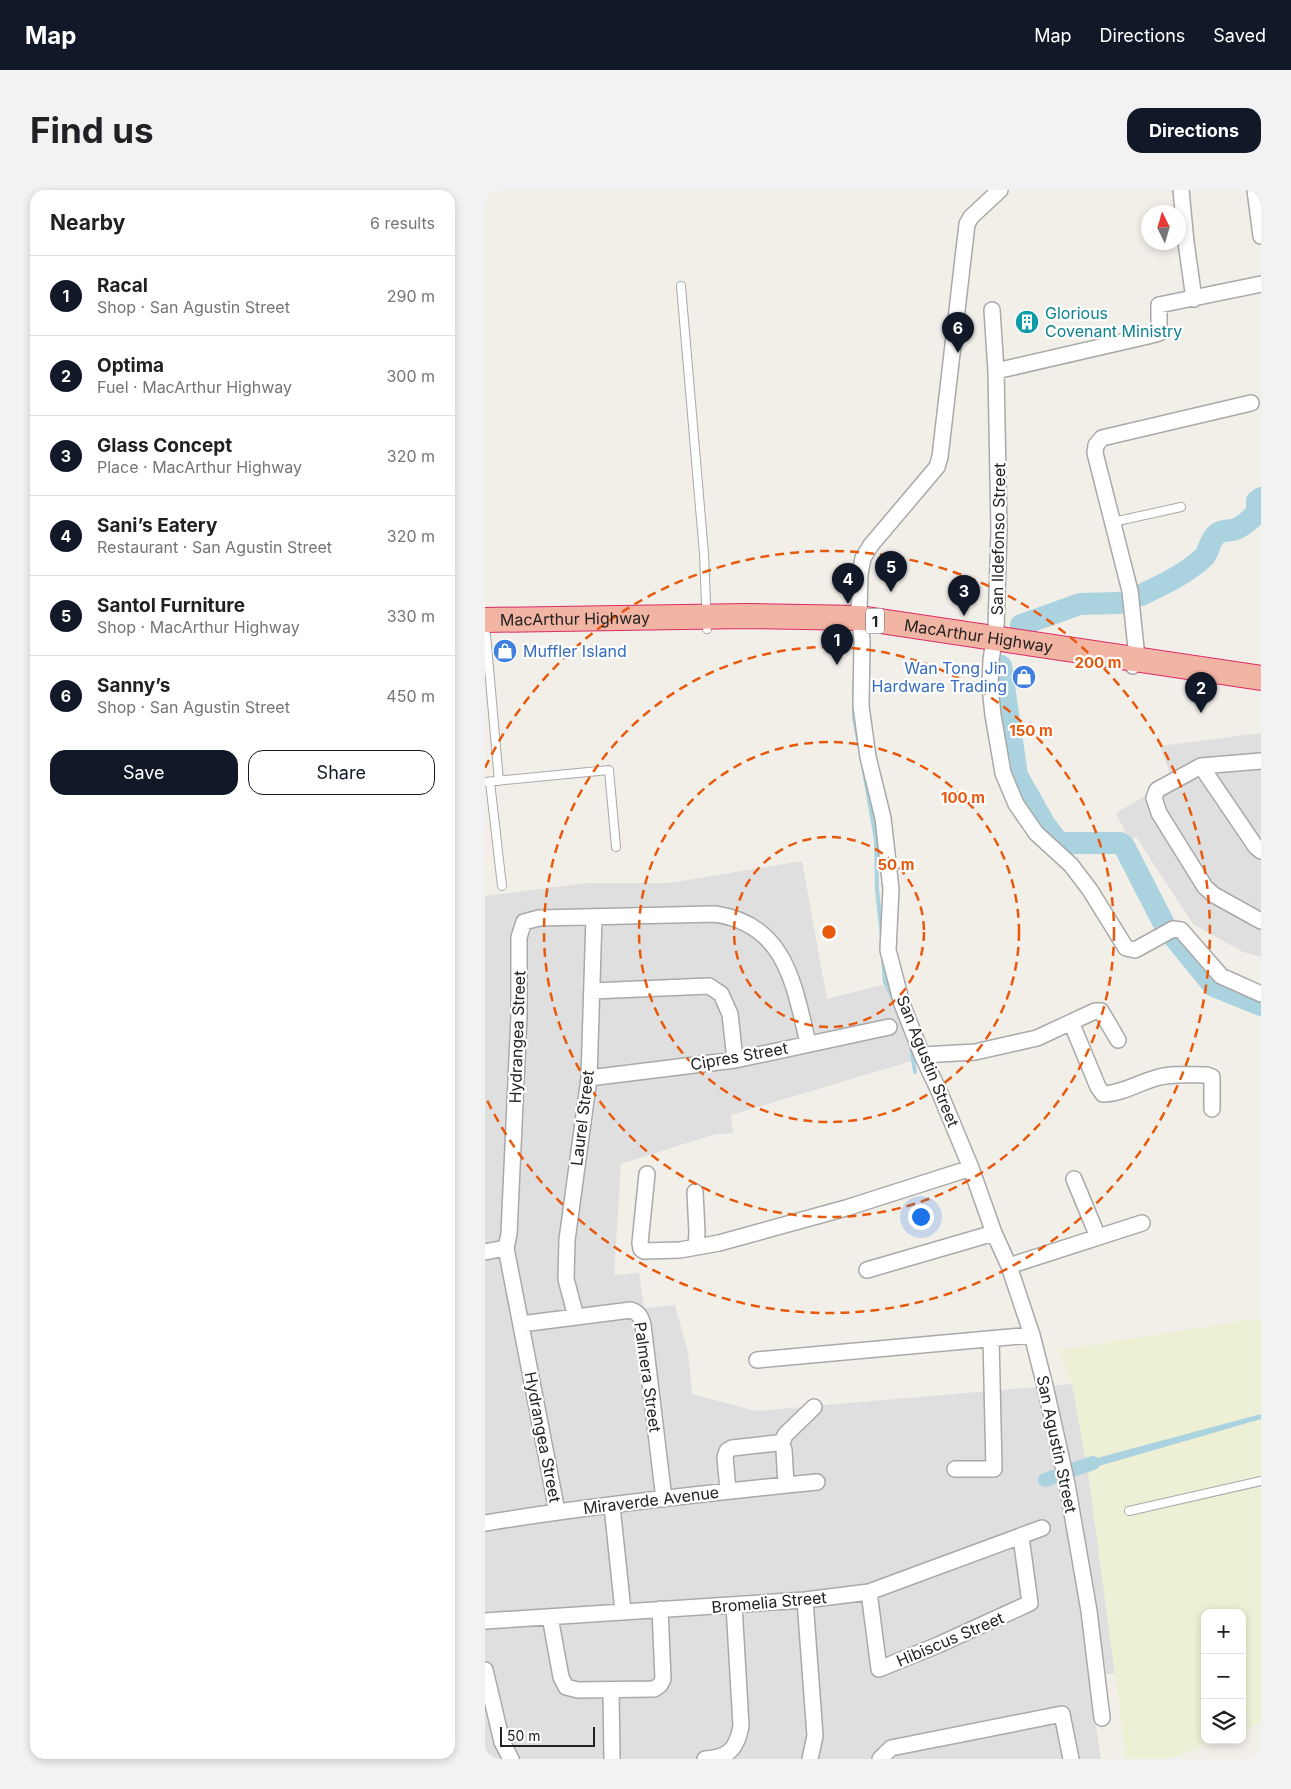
<!DOCTYPE html>
<html lang="en">
<head>
<meta charset="utf-8">
<style>
  :root { --surface:#fff; --page:#f2f2f2; --text:#202124; --muted:#757577; --line:#e0e0e0; --accent:#111827 }
  body { margin:0; font-family:Inter,sans-serif; background:var(--page); color:var(--text) }
  .controls { position:absolute; right:15px; bottom:15px; display:grid; overflow:hidden; border-radius:10px; box-shadow:0 2px 8px #0003 }
  .controls button { width:45px; height:45px; display:grid; place-items:center; padding:0; border:0; border-bottom:1px solid var(--line); background:var(--surface); color:var(--text); font:25px sans-serif }
  .compass { position:absolute; left:656px; top:15px; width:45px; height:45px; border-radius:50%; background:var(--surface); box-shadow:0 2px 8px #0003; rotate:355deg }
  .scale { position:absolute; left:15px; bottom:12px; width:95px; box-sizing:border-box; padding-left:5px; border:2px solid #222; border-top:0; font-size:14px; line-height:18px; white-space:nowrap; color:#222; -webkit-text-stroke:4px #fff; paint-order:stroke }
  .you { position:absolute; left:435px; top:1026px; width:18px; height:18px; margin:-12px; border:4px solid #fff; border-radius:50%; background:#1a73e8; box-shadow:0 0 0 8px #1a73e833 }
  .badge { display:grid; place-items:center; width:32px; height:32px; border-radius:50%; background:var(--accent); color:#fff; font-size:16px; font-weight:700 }
  .pin { position:absolute; translate:-50% -41px; filter:drop-shadow(0 1px 2px #0008) }
  .pin::after { content:''; position:absolute; top:26px; width:18px; height:15px; background:inherit; clip-path:polygon(0 0,100% 0,50% 100%) }
  .list { margin:0; padding:0; list-style:none }
  h2 { display:flex; justify-content:space-between; align-items:center; height:65px; margin:0; padding:0 20px; font-size:21px }
  h2 small { font-size:16px; font-weight:400; color:var(--muted) }
  .list li { display:grid; grid-template-columns:32px 1fr auto; gap:15px; align-items:center; box-sizing:border-box; height:80px; padding:0 20px; border-top:1px solid var(--line) }
  .list b { display:block; font-size:19px; white-space:nowrap }
  .list p { margin:0; font-size:16px; white-space:nowrap; color:var(--muted) }
  .list em { font-size:16px; font-style:normal; color:var(--muted) }
  .actions { display:flex; gap:10px; padding:15px 20px }
  .actions a { flex:1; padding:11px 0; border:1px solid var(--accent); border-radius:15px; text-align:center; font-size:18px; color:var(--accent) }
  .actions .main { background:var(--accent); color:#fff }
  .icon { flex:none; width:28px; height:28px; fill:none; stroke:currentColor; stroke-width:2; stroke-linecap:round; stroke-linejoin:round }
  .map { position:relative; flex:none; width:776px; height:1569px; overflow:hidden; border-radius:15px }
  header { display:flex; align-items:center; gap:30px; box-sizing:border-box; height:70px; padding:0 25px; background:var(--accent); color:#fff }
  header strong { font-size:24px }
  nav { display:flex; gap:28px; margin-inline-start:auto; font-size:18px }
  .intro { display:flex; align-items:center; justify-content:space-between; box-sizing:border-box; height:120px; padding:0 30px }
  h1 { margin:0; font-size:35px }
  .button { padding:12px 22px; border-radius:15px; background:var(--accent); color:#fff; font-size:18px; font-weight:700 }
  main { display:flex; gap:30px; padding:0 30px }
  aside { flex:1; background:var(--surface); border-radius:15px; box-shadow:0 2px 8px #0003 }
  .map>svg:first-child { display:block }
</style>
</head>
<body>
<header>
<strong>Map</strong>
<nav><a>Map</a><a>Directions</a><a>Saved</a></nav>
</header>
<div class="intro"><h1>Find us</h1><a class="button">Directions</a></div>
<main>
<aside>
<h2>Nearby<small>6 results</small></h2>
<ul class="list">
<li><span class="badge">1</span><div><b>Racal</b><p>Shop · San Agustin Street</p></div><em>290 m</em></li>
<li><span class="badge">2</span><div><b>Optima</b><p>Fuel · MacArthur Highway</p></div><em>300 m</em></li>
<li><span class="badge">3</span><div><b>Glass Concept</b><p>Place · MacArthur Highway</p></div><em>320 m</em></li>
<li><span class="badge">4</span><div><b>Sani’s Eatery</b><p>Restaurant · San Agustin Street</p></div><em>320 m</em></li>
<li><span class="badge">5</span><div><b>Santol Furniture</b><p>Shop · MacArthur Highway</p></div><em>330 m</em></li>
<li><span class="badge">6</span><div><b>Sanny’s</b><p>Shop · San Agustin Street</p></div><em>450 m</em></li>
</ul>
<div class="actions"><a class="main">Save</a><a>Share</a></div>
</aside>
<div class="map">
<svg width="776" height="1569" viewBox="0 0 776 1569">
  <rect width="100%" height="100%" fill="#f2efe9"/>
  <path fill="#e0dfdf" d="M 776,543 L 776,767 L 758,762 L 708,734 L 651,647 L 644,650 L 631,623 L 687,590 L 675,556 Z
    M 317,671 L 342,809 L 401,794 L 430,870 L 246,925 L 248,943 L 227,945 L 136,974 L 129,1085 L 154,1083 L 159,1118 L 190,1115 L 203,1162 L 207,1204 L 271,1221 L 587,1194 L 604,1288 L 630,1483 L 603,1487 L 616,1569 L 0,1569 L 0,706 L 102,693 L 185,693 Z"/>
  <path fill="#eef0d5" d="M 776,1128 L 776,1533 L 757,1541 L 757,1423 L 720,1423 L 720,1550 L 732,1550 L 684,1569 L 641,1569 L 604,1288 L 587,1194 L 574,1160 Z"/>
  <path fill="#aad3df" d="M 776,1224 L 776,1229 L 614,1276 L 608,1273 L 612,1268 Z"/>
  <g fill="none" stroke-linecap="round" stroke-linejoin="round">
    <path stroke="#aad3df" stroke-width="4" d="M 369,494 L 369,528 L 375,559
      M 378,576 L 391,650 L 392,699 L 397,747
      M 398,769 L 400,792 L 410,813
      M 425,851 L 430,882"/>
    <path stroke="#aad3df" stroke-width="14" d="M 584,1281 L 608,1273
      M 560,1290 L 568,1287"/>
    <path stroke="#aad3df" stroke-width="22" d="M 656,405 C 677,395 701,384 719,367 C 725,360 724,350 732,344 C 737,340 742,341 747,340 C 753,340 769,328 771,322 C 773,318 772,314 772,311 L 776,308
      M 536,435 L 595,414 L 634,413
      M 516,476 L 532,585 L 560,635 L 571,649 L 576,653 L 635,653 L 639,656 L 680,736 L 729,796 L 776,815"/>
    <g stroke="#a9a9a9" stroke-width="10">
      <path id="service" d="M 196,96 L 219,364 L 222,439
        M 628,332 L 696,317
        M 0,433 L 14,591
        M 0,592 L 124,580 L 131,657
        M 5,592 L 17,696
        M 644,1321 L 776,1291"/>
    </g>
    <g stroke="#a9a9a9" stroke-width="18">
      <path id="minor" d="M 515,0 L 486,27 L 482,34 L 455,267 L 452,277 L 386,355 L 378,368 L 375,384 L 374,419 L 377,451 L 376,516 L 383,567 L 398,628 L 406,699 L 403,760 L 417,814 L 437,865 L 454,901 L 486,978 L 509,1043 L 524,1076 L 547,1145 L 560,1196 L 582,1294 L 604,1421 L 617,1528
        M 696,0 L 701,52 L 709,109
        M 770,0 L 776,46
        M 776,94 L 674,115 L 674,143 L 663,146 L 511,181 L 514,340 L 511,438 L 506,470 L 505,497 L 508,525 L 518,583 L 531,614 L 551,643 L 586,675 L 605,700 L 641,758 L 650,760 L 688,739 L 696,740 L 736,786 L 776,804
        M 507,120 L 511,181
        M 648,476 L 651,458 L 645,401 L 610,263 L 611,255 L 617,248 L 766,213
        M 776,571 L 716,576 L 672,600 L 669,608 L 674,623 L 720,697 L 729,705 L 776,731
        M 716,576 L 771,657 L 776,661
        M 107,801 L 224,796 L 236,804 L 245,824 L 250,870
        M 586,832 L 613,897 L 618,904 C 636,904 653,893 671,888 C 686,883 705,885 722,885 L 727,887 L 727,919
        M 437,865 L 490,862 L 552,848 L 610,821 L 616,821 L 633,850
        M 104,888 L 250,870 L 404,837
        M 162,984 L 155,1053 L 156,1059 L 159,1061 L 195,1060 L 234,1053 L 361,1018 L 486,978
        M 589,989 L 613,1047
        M 210,1002 L 212,1042 L 211,1057
        M 0,1062 L 21,1058
        M 524,1076 L 657,1033
        M 382,1080 L 509,1043
        M 91,1127 L 81,1089 L 82,1050 L 104,888 L 109,727
        M 36,1134 L 146,1120 C 154,1123 156,1127 158,1135 L 179,1309
        M 272,1170 L 547,1145
        M 297,1254 L 300,1245 L 329,1217
        M 470,1279 L 509,1279 L 506,1149
        M 243,1300 L 240,1267 L 242,1261 L 247,1258 L 292,1253 L 297,1254 L 299,1260 L 301,1295
        M 127,1316 L 138,1421
        M 72,1321 L 21,1058 L 24,1044 L 34,825 L 34,747 L 39,732 L 54,728 L 230,724 C 301,734 309,795 323,853
        M 0,1333 C 110,1315 221,1303 332,1292
        M 384,1402 L 394,1479 L 453,1455 L 545,1413 L 536,1347
        M 320,1410 L 330,1546 L 325,1569
        M 65,1427 L 76,1487 L 81,1497 L 93,1500 L 169,1499 L 175,1495 L 178,1489 L 175,1419
        M 0,1431 L 320,1410 L 384,1402 L 557,1338
        M 0,1480 L 17,1552 L 26,1569
        M 126,1500 L 127,1569
        M 220,1569 C 243,1568 252,1559 256,1536 L 249,1415
        M 395,1569 L 406,1558 L 577,1524 L 586,1569"/>
    </g>
    <g stroke="#dc2a67" stroke-width="26">
      <g id="trunk">
        <path id="s1" d="M 0,430 L 262,426 L 375,428 L 776,488"/>
      </g>
    </g>
    <use href="#service" stroke="#fff" stroke-width="8"/>
    <use href="#minor" stroke="#fff" stroke-width="15"/>
    <use href="#trunk" stroke="#f2b4a3" stroke-width="24"/>
  </g>
  <g fill="none" stroke="#e8590c" stroke-width="2.5" stroke-dasharray="9 6">
    <circle cx="344" cy="742" r="95"/>
    <circle cx="344" cy="742" r="190"/>
    <circle cx="344" cy="742" r="285"/>
    <path d="M0 578A381 381 0 1 1 0 906"/>
  </g>
  <defs>
    <g id="building-disc" transform="scale(1.25)"><circle r="9.5" fill="#0f9aa8" stroke="#fff"/><path d="M-4-6H4V6H1V3H-1V6H-4ZM-2.5-4.3h1.7v1.8h-1.7ZM.8-4.3h1.7v1.8H.8ZM-2.5-1h1.7V.8h-1.7ZM.8-1h1.7V.8H.8Z" fill="#fff"/></g>
    <g id="shop-disc" transform="scale(1.25)"><circle r="9.5" fill="#3f7fe0" stroke="#fff"/><path d="M-5-2.5h2.3a2.7 3.5 0 0 1 5.4 0H5L5.5 6h-11ZM-1.5-2.5h3a1.5 2.3 0 0 0-3 0Z" fill="#fff"/></g>
  </defs>
  <g fill-rule="evenodd">
    <use href="#building-disc" x="542" y="132"/>
    <use href="#shop-disc" x="20" y="461"/>
    <use href="#shop-disc" x="539" y="487"/>
  </g>
  <g text-anchor="middle" dominant-baseline="central" stroke-width="4.5" stroke-linejoin="round" paint-order="stroke">
    <rect fill="#fff" stroke="#646464" stroke-width="1" x="381" y="418.5" width="18" height="25" rx="4"/>
    <g font-size="15" font-weight="bold" fill="#222">
      <text x="390" y="431">1</text>
    </g>
    <g font-size="16" fill="#0d838f" stroke="#fff" text-anchor="start">
      <text x="560" y="123">Glorious<tspan x="560" dy="18">Covenant Ministry</tspan></text>
    </g>
    <g font-size="16" fill="#222" stroke="#fff">
      <text transform="translate(513 349) rotate(-89)">San Ildefonso Street</text>
      <text stroke="none"><textPath href="#s1" startOffset="90">MacArthur Highway</textPath></text>
      <text stroke="none"><textPath href="#s1" startOffset="495">MacArthur Highway</textPath></text>
      <text transform="translate(32 847) rotate(-88)">Hydrangea Street</text>
      <text transform="translate(254 866) rotate(-10)">Cipres Street</text>
      <text transform="translate(443 871) rotate(68)">San Agustin Street</text>
      <text transform="translate(97 928) rotate(-83)">Laurel Street</text>
      <text transform="translate(163 1187) rotate(82)">Palmera Street</text>
      <text transform="translate(58 1247) rotate(79)">Hydrangea Street</text>
      <text transform="translate(572 1254) rotate(78)">San Agustin Street</text>
      <text transform="translate(166 1310) rotate(-7)">Miraverde Avenue</text>
      <text transform="translate(284 1412) rotate(-5)">Bromelia Street</text>
      <text transform="translate(465 1449) rotate(-23)">Hibiscus Street</text>
    </g>
    <g font-size="16" fill="#366cbe" stroke="#fff" text-anchor="start">
      <text x="38" y="461">Muffler Island</text>
      <text x="522" y="478" text-anchor="end">Wan Tong Jin<tspan x="522" dy="18">Hardware Trading</tspan></text>
    </g>
  </g>
  <circle cx="344" cy="742" r="8" fill="#e8590c" stroke="#fff" stroke-width="2.5"/>
  <g font-size="15" text-anchor="middle" font-weight="bold" fill="#e8590c" stroke="#fff" stroke-width="4.5" stroke-linejoin="round" paint-order="stroke">
    <text x="613" y="478">200 m</text>
    <text x="546" y="546">150 m</text>
    <text x="478" y="613">100 m</text>
    <text x="411" y="680">50 m</text>
  </g>
</svg>
<div class="controls">
<button>+</button>
<button>−</button>
<button><svg class="icon" aria-label="layers" viewBox="0 0 24 24"><path d="M12 4l9 5-9 5-9-5zM3 14l9 5 9-5"/></svg></button>
</div>
<svg class="compass" viewBox="-18 -18 36 36"><path d="M0-13l5 13h-10z" fill="#e53935"/><path d="M0 13l5-13h-10z" fill="#757577"/></svg>
<div class="scale">50 m</div>
<div class="you"></div>
<div class="pin badge" style="left:352px;top:475px">1</div>
<div class="pin badge" style="left:716px;top:523px">2</div>
<div class="pin badge" style="left:479px;top:426px">3</div>
<div class="pin badge" style="left:363px;top:414px">4</div>
<div class="pin badge" style="left:406px;top:402px">5</div>
<div class="pin badge" style="left:473px;top:163px">6</div>
</div>
</main>
</body>
</html>
